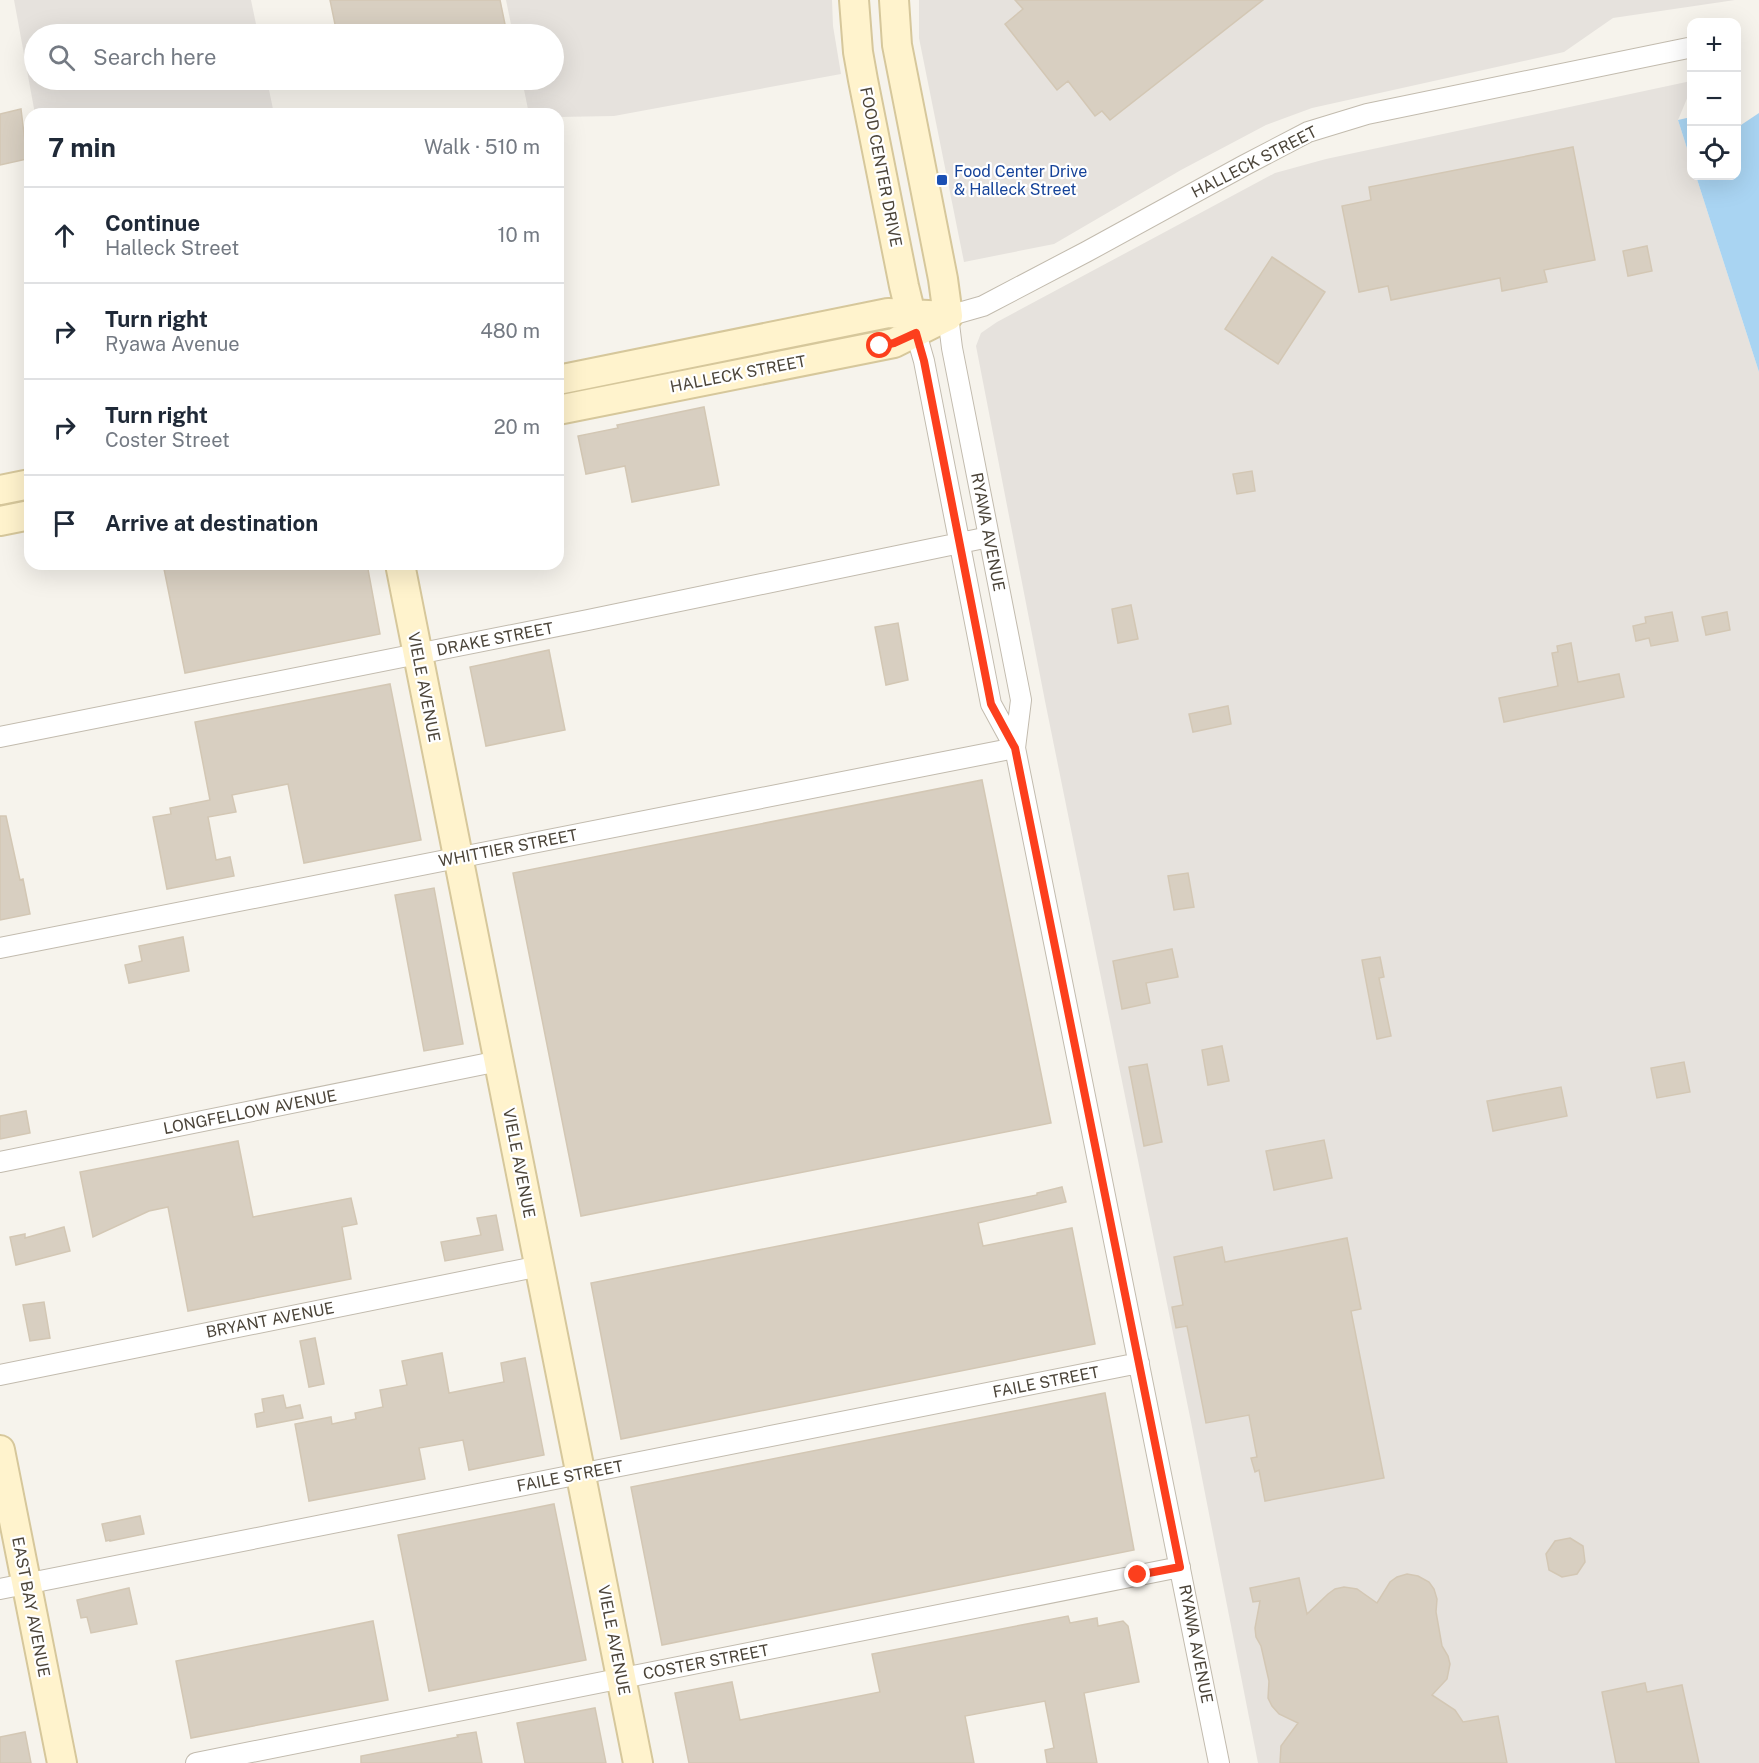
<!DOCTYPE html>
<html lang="en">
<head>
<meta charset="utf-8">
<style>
  :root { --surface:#fff; --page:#f6f6f7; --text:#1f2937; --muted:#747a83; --line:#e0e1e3 }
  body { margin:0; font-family:"Public Sans",sans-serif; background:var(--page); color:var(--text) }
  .controls { position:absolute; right:18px; top:18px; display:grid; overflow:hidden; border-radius:12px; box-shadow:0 6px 24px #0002 }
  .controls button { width:54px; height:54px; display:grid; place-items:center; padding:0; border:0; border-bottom:2px solid var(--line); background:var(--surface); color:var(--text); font:30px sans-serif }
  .stop { position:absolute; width:18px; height:18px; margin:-14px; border:4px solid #fc3f1d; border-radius:50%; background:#fff }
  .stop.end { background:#fc3f1d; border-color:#fff; box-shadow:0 2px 6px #0008 }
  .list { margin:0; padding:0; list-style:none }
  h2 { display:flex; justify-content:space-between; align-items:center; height:78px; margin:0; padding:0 24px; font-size:26px }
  h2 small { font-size:20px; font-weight:400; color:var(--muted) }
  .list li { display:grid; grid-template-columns:39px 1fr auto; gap:18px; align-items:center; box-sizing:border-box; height:96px; padding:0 24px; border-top:2px solid var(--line) }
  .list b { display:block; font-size:22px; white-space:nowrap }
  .list p { margin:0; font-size:20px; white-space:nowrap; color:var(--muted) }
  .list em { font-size:20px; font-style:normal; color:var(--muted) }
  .icon { flex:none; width:33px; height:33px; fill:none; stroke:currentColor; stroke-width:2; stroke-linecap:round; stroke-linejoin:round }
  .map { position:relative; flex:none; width:1759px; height:1763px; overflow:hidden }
  .search { position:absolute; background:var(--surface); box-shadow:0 6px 24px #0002; left:24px; top:24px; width:540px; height:66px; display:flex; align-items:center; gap:15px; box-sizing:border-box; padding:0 21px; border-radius:33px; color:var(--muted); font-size:22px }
  .panel { position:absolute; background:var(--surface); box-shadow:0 6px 24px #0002; left:24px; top:108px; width:540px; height:462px; border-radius:18px }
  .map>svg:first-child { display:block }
</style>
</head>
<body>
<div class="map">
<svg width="1759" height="1763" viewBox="0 0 1759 1763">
  <rect width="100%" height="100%" fill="#f6f3ec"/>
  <path fill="#e6e2dd" d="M 14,0 L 251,0 L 258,34 L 34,34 L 34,80 L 267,80 L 274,114 L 35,114 Z
    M 506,0 L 832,0 L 833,26 L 841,74 L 614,116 L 558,117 L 558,114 L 529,114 L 522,80 L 554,80 L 554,34 L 513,34 Z
    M 919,0 L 1735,0 L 1613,18 L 1564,52 L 1312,108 L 1266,125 L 1181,170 L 1054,244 L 964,262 L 919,38 Z
    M 1691,81 L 1691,89 L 1678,120 L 1691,161 L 1692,176 L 1696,176 L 1759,372 L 1759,1763 L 1258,1763 L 1191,1422 L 1045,701 L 976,346 L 981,333 L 997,322 L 1275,173 L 1326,159 Z"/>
  <path fill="#a9d4f2" d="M 1759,113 L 1759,372 L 1696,176 L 1736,176 L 1737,123 L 1741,125 Z
    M 1691,117 L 1692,117 L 1691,161 L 1678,120 Z"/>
  <path fill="#d8cfc1" stroke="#d3c7b4" stroke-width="1.5" d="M 330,0 L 500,0 L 507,34 L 337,34 Z
    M 1015,0 L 1263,0 L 1110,120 L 1102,111 L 1095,116 L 1068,81 L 1057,90 L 1005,24 L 1023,9 Z
    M 21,109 L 27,159 L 0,165 L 0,114 Z
    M 1573,147 L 1595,260 L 1544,270 L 1547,282 L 1502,291 L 1500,278 L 1391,300 L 1388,286 L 1359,292 L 1342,206 L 1371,200 L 1369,187 Z
    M 1647,246 L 1652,271 L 1628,276 L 1623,251 Z
    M 1272,257 L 1325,292 L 1278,364 L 1225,329 Z
    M 704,407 L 719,485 L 632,502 L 625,466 L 586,474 L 578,436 L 618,428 L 617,425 Z
    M 1252,471 L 1255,491 L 1237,494 L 1233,474 Z
    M 163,564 L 367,564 L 380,634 L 185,673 Z
    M 1131,605 L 1138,639 L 1118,643 L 1112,609 Z
    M 1672,612 L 1678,641 L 1651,646 L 1649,638 L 1636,641 L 1633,626 L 1646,623 L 1645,617 Z
    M 1727,612 L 1730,630 L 1706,635 L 1702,617 Z
    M 898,623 L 908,680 L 886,685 L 875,627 Z
    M 1571,643 L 1578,682 L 1619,674 L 1624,697 L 1504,722 L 1499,698 L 1558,686 L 1552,653 L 1558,652 L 1557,646 Z
    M 549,650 L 565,730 L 486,746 L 470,667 Z
    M 390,684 L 421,840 L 304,863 L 288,784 L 232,795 L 236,812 L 208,817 L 216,860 L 230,857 L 234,876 L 167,889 L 153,817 L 171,814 L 170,808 L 210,800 L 195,722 Z
    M 1228,706 L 1231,724 L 1193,732 L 1189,714 Z
    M 982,780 L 1051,1123 L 581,1216 L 513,873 Z
    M 0,816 L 6,816 L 20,880 L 23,879 L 30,914 L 0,920 Z
    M 1188,873 L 1194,907 L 1174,910 L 1168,876 Z
    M 434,888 L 463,1044 L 424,1051 L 395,895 Z
    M 183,937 L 189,971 L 129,983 L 125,965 L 142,961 L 139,946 Z
    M 1172,949 L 1178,977 L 1146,983 L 1150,1003 L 1122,1009 L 1113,961 Z
    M 1380,957 L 1384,977 L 1379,978 L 1391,1036 L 1377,1039 L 1362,960 Z
    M 1222,1046 L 1229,1081 L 1208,1085 L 1202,1050 Z
    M 1684,1062 L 1690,1092 L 1657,1098 L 1651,1068 Z
    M 1147,1064 L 1162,1142 L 1144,1146 L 1129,1067 Z
    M 1561,1087 L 1567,1116 L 1493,1131 L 1487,1101 Z
    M 26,1111 L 30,1133 L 0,1139 L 0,1116 Z
    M 1324,1140 L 1332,1178 L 1274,1190 L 1266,1151 Z
    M 238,1141 L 253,1217 L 351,1198 L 357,1224 L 342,1227 L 351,1279 L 188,1311 L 168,1207 L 149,1211 L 93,1237 L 80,1172 Z
    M 1062,1187 L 1066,1202 L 978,1223 L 983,1246 L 1072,1228 L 1095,1344 L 621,1439 L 591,1283 L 1037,1195 L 1037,1193 Z
    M 496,1215 L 503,1250 L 445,1261 L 441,1242 L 481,1235 L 477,1218 Z
    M 64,1227 L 70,1251 L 16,1265 L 10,1237 L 25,1234 L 25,1238 Z
    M 1347,1238 L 1361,1309 L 1351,1311 L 1384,1478 L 1265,1501 L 1259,1470 L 1255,1472 L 1251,1458 L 1257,1457 L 1249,1415 L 1206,1423 L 1187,1326 L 1176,1328 L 1172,1307 L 1183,1305 L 1174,1257 L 1222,1247 L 1225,1262 Z
    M 44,1302 L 50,1338 L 30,1341 L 23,1305 Z
    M 315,1338 L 324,1384 L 309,1387 L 300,1341 Z
    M 442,1353 L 449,1393 L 504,1382 L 501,1363 L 525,1358 L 544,1455 L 469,1470 L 463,1440 L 419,1448 L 425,1479 L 309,1501 L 295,1424 L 331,1417 L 332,1424 L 356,1419 L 355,1413 L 383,1407 L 380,1390 L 407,1385 L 402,1361 Z
    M 1105,1393 L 1134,1550 L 662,1645 L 631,1487 Z
    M 283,1395 L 286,1408 L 300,1405 L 303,1418 L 257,1427 L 255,1414 L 264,1412 L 262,1399 Z
    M 554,1504 L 586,1660 L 429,1691 L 398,1535 Z
    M 140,1516 L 144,1534 L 110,1541 L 110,1540 L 106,1541 L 102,1524 Z
    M 1570,1538 L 1583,1546 L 1585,1562 L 1577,1574 L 1562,1577 L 1549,1570 L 1546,1554 L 1555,1541 Z
    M 1407,1574 L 1418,1576 L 1429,1582 L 1434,1589 L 1437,1599 L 1436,1612 L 1442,1646 L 1448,1656 L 1450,1664 L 1447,1679 L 1432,1695 L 1455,1710 L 1463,1722 L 1498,1716 L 1507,1763 L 1280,1763 L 1281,1746 L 1298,1723 L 1279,1714 L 1272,1706 L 1268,1698 L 1269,1681 L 1261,1646 L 1256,1637 L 1255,1628 L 1260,1601 L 1253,1602 L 1250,1588 L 1299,1578 L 1307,1614 L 1328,1594 L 1335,1589 L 1344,1587 L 1357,1589 L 1377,1603 L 1390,1582 L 1397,1577 Z
    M 129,1588 L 137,1624 L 91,1633 L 87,1617 L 81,1618 L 77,1600 Z
    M 1068,1616 L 1070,1623 L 1097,1618 L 1098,1626 L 1123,1621 L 1128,1626 L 1139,1682 L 1084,1693 L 1097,1763 L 1047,1763 L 1045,1750 L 1054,1748 L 1045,1701 L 965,1716 L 974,1763 L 689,1763 L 675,1693 L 732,1682 L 740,1720 L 880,1692 L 872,1654 Z
    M 373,1621 L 388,1700 L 191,1738 L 176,1661 Z
    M 1645,1683 L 1647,1692 L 1682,1685 L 1699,1763 L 1616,1763 L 1602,1692 Z
    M 595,1708 L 606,1763 L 525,1763 L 517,1723 Z
    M 25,1732 L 31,1763 L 0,1763 L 0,1737 Z
    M 476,1732 L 482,1763 L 361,1763 L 361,1756 L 458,1737 L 457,1735 Z"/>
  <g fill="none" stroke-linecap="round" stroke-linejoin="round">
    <g stroke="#c2bbae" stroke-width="22">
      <path id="street" d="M 916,333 L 924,361 L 991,704 L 1015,748 L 1219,1763
        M 0,737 L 588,620 L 989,537
        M 1015,748 L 1021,700 L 952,348 L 948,316 L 983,306 L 1086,252 L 1243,166 L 1308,132 L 1367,114 L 1688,48
        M 0,948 L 1015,748
        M 0,1162 L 499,1061
        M 0,1375 L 540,1266
        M 0,1589 L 1139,1363
        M 196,1763 L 1180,1567"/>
    </g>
    <g stroke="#d6c79b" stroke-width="32">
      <path id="secondary" d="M 854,0 L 858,52 L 863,80 L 904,286 L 915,331
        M 894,0 L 897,45 L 943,279 L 948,316
        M 558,380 L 888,313 L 948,316
        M 558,410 L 894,343 L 948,316
        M 0,490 L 30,484
        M 0,521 L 30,515
        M 400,564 L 638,1763
        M 0,1450 L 62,1763"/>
    </g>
    <use href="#street" stroke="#fff" stroke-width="20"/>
    <use href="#secondary" stroke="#fff3cd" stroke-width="28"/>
  </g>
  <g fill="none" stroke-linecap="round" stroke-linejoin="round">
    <path stroke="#fc3f1d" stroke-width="8" d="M 880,346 L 894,343 L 916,333 L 924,361 L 991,704 L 1015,748 L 1180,1567 L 1138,1575"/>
  </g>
  <rect fill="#1a4fb4" stroke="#fff" stroke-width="2" x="936" y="174" width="12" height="12" rx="3"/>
  <g text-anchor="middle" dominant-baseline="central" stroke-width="4.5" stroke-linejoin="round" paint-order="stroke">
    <g font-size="16" fill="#4b4439" stroke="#fff">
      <text transform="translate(1254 162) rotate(-27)">HALLECK STREET</text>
      <text transform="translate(881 167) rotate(79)">FOOD CENTER DRIVE</text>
      <text transform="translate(738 374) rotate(-11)">HALLECK STREET</text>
      <text transform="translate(988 532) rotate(79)">RYAWA AVENUE</text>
      <text transform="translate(495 639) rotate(-11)">DRAKE STREET</text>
      <text transform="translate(424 687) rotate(79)">VIELE AVENUE</text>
      <text transform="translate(508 848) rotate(-11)">WHITTIER STREET</text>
      <text transform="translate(250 1112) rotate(-11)">LONGFELLOW AVENUE</text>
      <text transform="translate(519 1163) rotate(79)">VIELE AVENUE</text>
      <text transform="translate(270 1320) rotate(-11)">BRYANT AVENUE</text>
      <text transform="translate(1046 1382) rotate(-11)">FAILE STREET</text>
      <text transform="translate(570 1476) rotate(-11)">FAILE STREET</text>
      <text transform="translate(31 1607) rotate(79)">EAST BAY AVENUE</text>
      <text transform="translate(614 1640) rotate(79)">VIELE AVENUE</text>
      <text transform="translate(1196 1644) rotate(79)">RYAWA AVENUE</text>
      <text transform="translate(706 1662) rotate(-11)">COSTER STREET</text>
    </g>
    <g font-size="16" fill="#164399" stroke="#fff" text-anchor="start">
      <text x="954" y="171">Food Center Drive<tspan x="954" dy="18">&amp; Halleck Street</tspan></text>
    </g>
  </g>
</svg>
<div class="controls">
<button>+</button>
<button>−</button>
<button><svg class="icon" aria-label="locate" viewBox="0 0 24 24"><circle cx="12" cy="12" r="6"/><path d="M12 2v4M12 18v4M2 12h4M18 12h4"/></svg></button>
</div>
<div class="stop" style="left:880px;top:346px"></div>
<div class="stop end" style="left:1138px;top:1575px"></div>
<div class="search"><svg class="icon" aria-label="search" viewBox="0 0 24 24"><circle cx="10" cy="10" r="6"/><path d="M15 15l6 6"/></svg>Search here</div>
<section class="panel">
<h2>7 min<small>Walk · 510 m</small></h2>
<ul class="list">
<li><svg class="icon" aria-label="ahead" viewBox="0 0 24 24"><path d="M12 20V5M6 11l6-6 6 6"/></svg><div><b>Continue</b><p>Halleck Street</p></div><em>10 m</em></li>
<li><svg class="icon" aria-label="right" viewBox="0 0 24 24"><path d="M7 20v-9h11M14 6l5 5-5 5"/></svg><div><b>Turn right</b><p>Ryawa Avenue</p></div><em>480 m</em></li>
<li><svg class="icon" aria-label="right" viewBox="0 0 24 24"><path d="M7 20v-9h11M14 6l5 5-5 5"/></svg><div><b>Turn right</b><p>Coster Street</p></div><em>20 m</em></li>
<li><svg class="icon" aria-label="arrive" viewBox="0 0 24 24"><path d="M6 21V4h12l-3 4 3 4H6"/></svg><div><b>Arrive at destination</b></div></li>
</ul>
</section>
</div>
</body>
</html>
